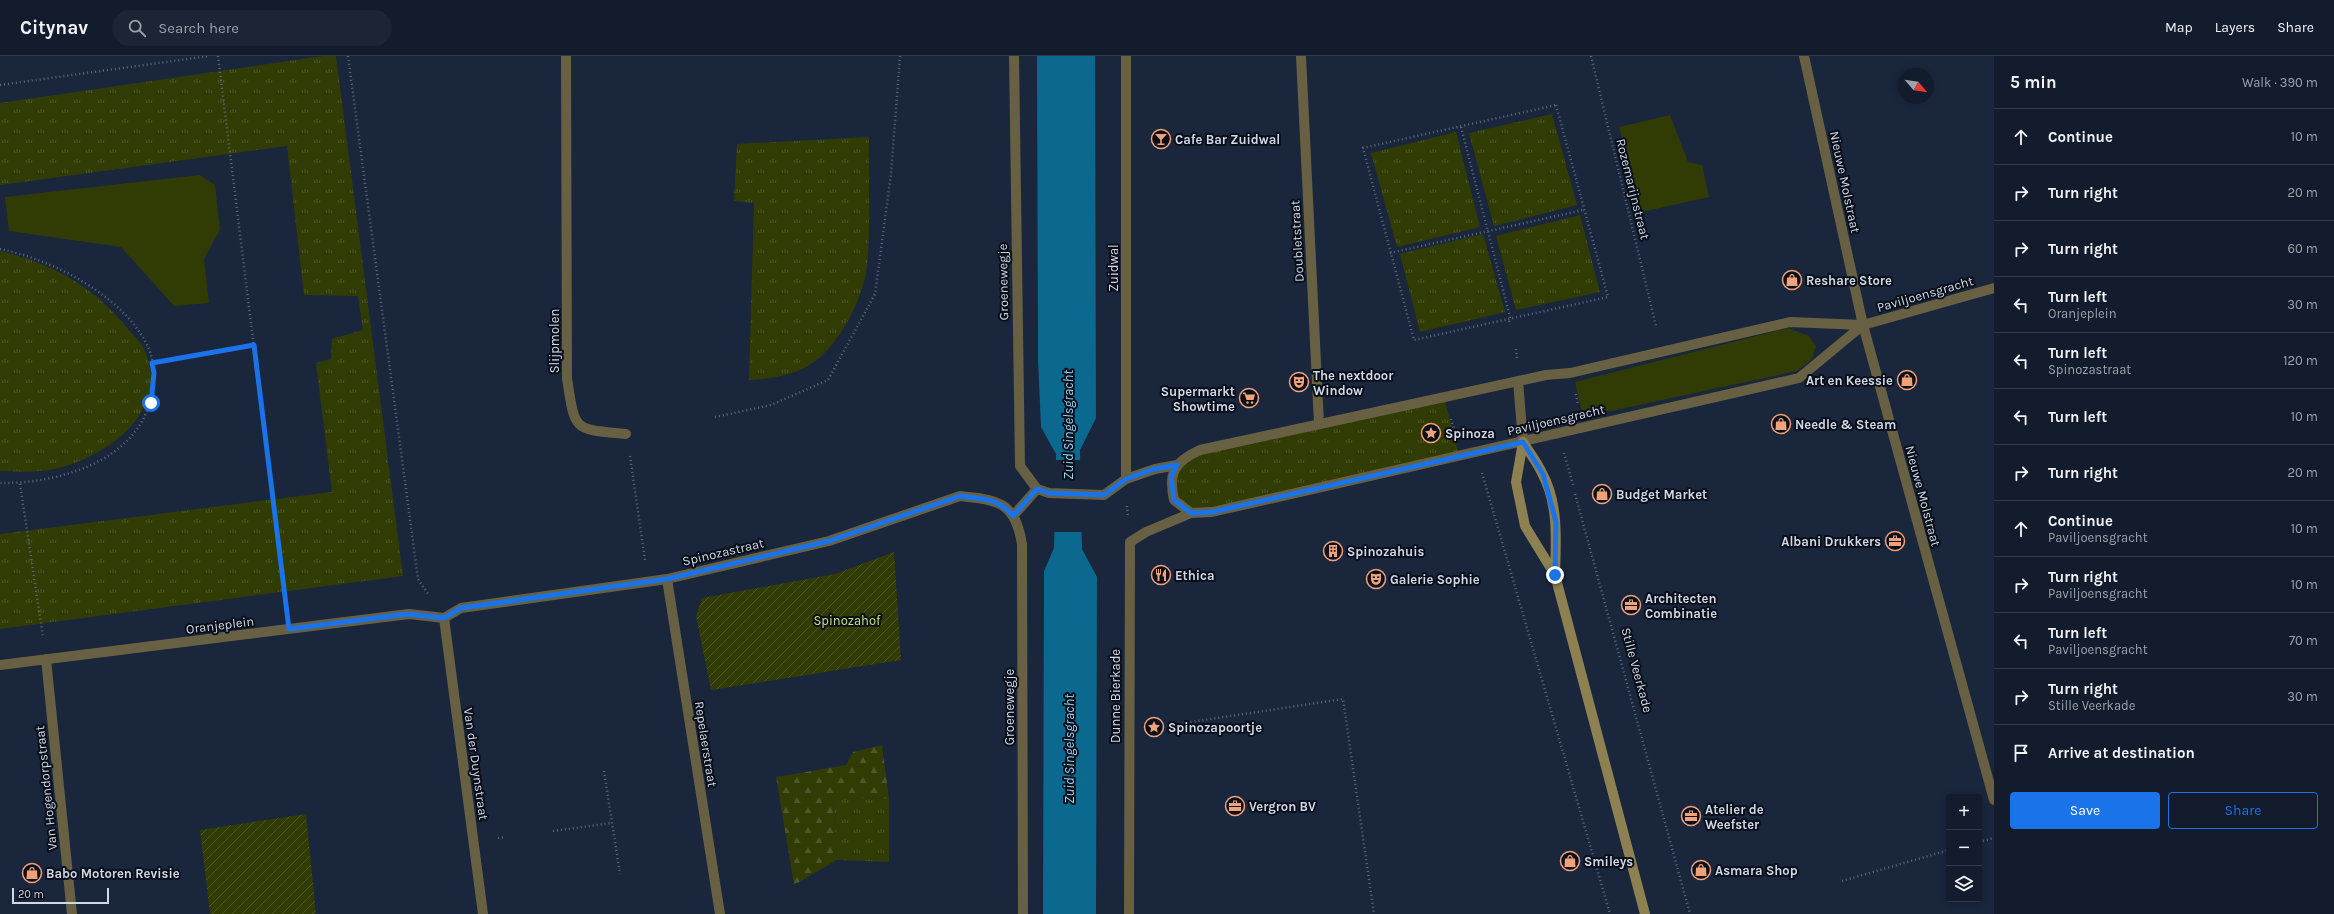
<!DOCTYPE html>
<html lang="en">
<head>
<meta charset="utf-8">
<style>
  :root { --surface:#131c2d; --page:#1c2535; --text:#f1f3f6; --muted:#9da1aa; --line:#323a49; --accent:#1a73e8 }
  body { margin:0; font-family:Karla,sans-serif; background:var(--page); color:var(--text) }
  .controls { position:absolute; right:12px; bottom:12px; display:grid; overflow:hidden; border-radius:4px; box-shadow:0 2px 6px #0003 }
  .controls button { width:36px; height:36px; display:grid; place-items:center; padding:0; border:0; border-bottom:1px solid var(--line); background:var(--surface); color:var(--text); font:20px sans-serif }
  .compass { position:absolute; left:1898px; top:12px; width:36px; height:36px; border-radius:50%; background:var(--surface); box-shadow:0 2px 6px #0003; rotate:119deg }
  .scale { position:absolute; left:12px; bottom:10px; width:97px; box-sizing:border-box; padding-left:4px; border:2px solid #cfd8e7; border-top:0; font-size:11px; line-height:14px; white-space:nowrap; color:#cfd8e7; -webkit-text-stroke:3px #0a0f19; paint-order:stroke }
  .stop { position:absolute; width:12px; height:12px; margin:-9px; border:3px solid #1a73e8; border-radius:50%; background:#fff }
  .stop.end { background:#1a73e8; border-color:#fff; box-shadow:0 1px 4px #0008 }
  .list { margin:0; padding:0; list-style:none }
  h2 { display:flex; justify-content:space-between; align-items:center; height:52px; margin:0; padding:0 16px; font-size:17px }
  h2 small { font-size:13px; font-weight:400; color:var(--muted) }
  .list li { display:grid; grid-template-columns:26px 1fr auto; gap:12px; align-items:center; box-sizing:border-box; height:56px; padding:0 16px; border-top:1px solid var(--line) }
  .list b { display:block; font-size:15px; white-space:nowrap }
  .list p { margin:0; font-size:13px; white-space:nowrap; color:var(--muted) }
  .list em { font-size:13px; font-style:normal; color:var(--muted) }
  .actions { display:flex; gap:8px; padding:12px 16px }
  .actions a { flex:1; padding:9px 0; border:1px solid var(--accent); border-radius:4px; text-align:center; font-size:14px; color:var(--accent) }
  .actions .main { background:var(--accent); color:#fff }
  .icon { flex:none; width:22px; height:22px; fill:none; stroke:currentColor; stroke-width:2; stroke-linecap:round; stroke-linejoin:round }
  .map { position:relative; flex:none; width:1994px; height:858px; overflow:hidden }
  header { display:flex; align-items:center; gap:24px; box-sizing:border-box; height:56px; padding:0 20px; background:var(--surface); border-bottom:1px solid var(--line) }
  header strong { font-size:19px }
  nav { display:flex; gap:22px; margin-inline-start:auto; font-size:14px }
  .search { width:280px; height:36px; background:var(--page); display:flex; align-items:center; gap:10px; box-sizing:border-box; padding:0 14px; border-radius:22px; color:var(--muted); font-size:15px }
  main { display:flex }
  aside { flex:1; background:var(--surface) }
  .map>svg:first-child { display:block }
</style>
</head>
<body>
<header>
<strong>Citynav</strong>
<div class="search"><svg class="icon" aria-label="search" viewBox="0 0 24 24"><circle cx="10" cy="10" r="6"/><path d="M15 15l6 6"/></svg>Search here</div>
<nav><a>Map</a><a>Layers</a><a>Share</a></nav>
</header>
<main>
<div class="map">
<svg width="1994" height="858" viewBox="0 0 1994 858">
  <defs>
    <pattern id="grass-tufts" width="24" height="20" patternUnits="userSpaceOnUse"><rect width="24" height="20" fill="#313c04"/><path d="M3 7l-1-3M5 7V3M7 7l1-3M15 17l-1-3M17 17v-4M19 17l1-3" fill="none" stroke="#4e5729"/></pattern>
    <pattern id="forest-firs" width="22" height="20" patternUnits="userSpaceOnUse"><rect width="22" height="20" fill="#313c04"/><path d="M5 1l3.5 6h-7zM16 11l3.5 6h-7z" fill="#4e5729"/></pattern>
    <pattern id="garden-furrows" width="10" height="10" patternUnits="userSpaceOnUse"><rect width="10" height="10" fill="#313c04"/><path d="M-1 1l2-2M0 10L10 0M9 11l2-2" fill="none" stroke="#4e5729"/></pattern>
  </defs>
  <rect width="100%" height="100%" fill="#19263c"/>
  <path fill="url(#grass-tufts)" d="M 323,0 L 336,0 L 403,520 L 0,573 L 0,478 L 332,436 L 316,307 L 331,303 L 332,283 L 363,274 L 358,240 L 304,239 L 287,90 L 0,129 L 0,47 Z
    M 1552,58 L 1577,149 L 1494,170 L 1469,77 Z
    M 1456,76 L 1480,171 L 1397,191 L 1371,97 Z
    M 869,81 C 868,123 871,167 867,210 C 864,242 837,294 808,310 C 789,320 770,323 749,324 L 754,147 L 734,145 L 737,88 Z
    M 1580,159 L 1600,236 L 1516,254 L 1496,180 Z
    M 1483,178 L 1505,256 L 1420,276 L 1400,198 Z
    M 0,195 C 52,207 96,232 129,274 C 134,280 141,286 144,293 C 171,350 115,395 66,410 C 45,417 22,416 0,415 Z
    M 1444,341 L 1459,399 L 1191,457 L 1174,444 L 1177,409 L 1185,401 Z
    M 833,741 L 889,743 L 889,806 L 837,804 Z"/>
  <path fill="url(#forest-firs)" d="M 882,689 L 889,743 L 833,741 L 837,804 L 794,829 L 776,721 L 846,709 L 853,696 Z"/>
  <path fill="#313c04" d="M 1670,59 L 1688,106 L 1702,109 L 1709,141 L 1642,156 L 1619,71 Z
    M 200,119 L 215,129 L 220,174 L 204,203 L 209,247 L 174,250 L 121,191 L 9,175 L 5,141 Z
    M 1788,272 L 1809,280 L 1816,290 L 1812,303 L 1797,315 L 1583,361 L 1575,326 Z"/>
  <path fill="url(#garden-furrows)" d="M 894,496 L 901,604 L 711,634 L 696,560 L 702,542 L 835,518 Z
    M 306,758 L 316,858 L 210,858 L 200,774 Z"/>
  <path fill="#0b688f" d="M 1037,0 L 1095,0 L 1096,362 L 1080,394 L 1082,493 L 1097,521 L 1096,858 L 1043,858 L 1044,515 L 1054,492 L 1056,398 L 1041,371 L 1038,304 Z"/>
  <path fill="#19263c" d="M 1054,404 L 1082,404 L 1084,476 L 1052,476 Z"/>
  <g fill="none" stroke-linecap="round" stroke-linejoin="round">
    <path stroke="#5e6a7d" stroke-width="2.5" stroke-dasharray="1 3" stroke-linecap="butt" d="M 218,0 L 286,551
      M 348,0 L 418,523 L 428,538
      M 1591,0 L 1656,270
      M 0,29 L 209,0
      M 1556,49 L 1608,241 L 1414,284 L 1363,92 Z
      M 1461,71 L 1510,261 L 1509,267
      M 0,193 C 54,204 126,241 149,293 C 154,305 154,319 152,332 C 146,403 60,428 0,427
      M 1390,197 L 1583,154
      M 1516,293 L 1517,303
      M 152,307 L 254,289
      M 1576,338 L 1578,349
      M 715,361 L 771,349 L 828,324 L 875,238 L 891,118 L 900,0
      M 1451,363 L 1455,377
      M 1564,397 L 1573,429
      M 630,400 L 645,504
      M 1482,417 L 1610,858
      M 20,428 L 43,581
      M 1575,438 L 1690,858
      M 1127,450 L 1128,461
      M 1151,672 L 1343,643 L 1374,858
      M 604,715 L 620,818
      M 553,775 L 612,767
      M 498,782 L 506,781
      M 1979,786 L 1994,782
      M 1842,825 L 1949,794"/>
    <path stroke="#686043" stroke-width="10" d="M 1126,423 L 1155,413 L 1177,409
      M 1013,460 L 1037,433"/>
    <path stroke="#686043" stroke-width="10" d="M 566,0 L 567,322 C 575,376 573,373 626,378
      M 1014,0 L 1020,410 L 1037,433 L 1049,437 L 1104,439 L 1126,423 L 1126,0
      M 1301,0 L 1319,368
      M 1804,0 L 1863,269 L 1994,744
      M 1863,269 L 1799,322 L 1212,456 L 1191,457 L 1174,444 C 1168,417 1174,406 1200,394 L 1546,319 L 1570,317 L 1790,266 L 1863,269 L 1994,232
      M 1518,325 L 1523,386
      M 667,523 L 720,858
      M 444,562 L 461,552 L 667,523 L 829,485 L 960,440 C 999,444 1015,446 1022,488 L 1023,858
      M 444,562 L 483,858
      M 46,603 L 72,858
      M 0,609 L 409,558 L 444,562
      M 1129,858 L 1130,486 L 1146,476 L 1191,457"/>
    <path stroke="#8d8051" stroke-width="10" d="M 1523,386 C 1529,396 1537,406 1542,417 C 1559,448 1556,485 1555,519 L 1645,858
      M 1523,386 L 1516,426 L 1525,470 L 1555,519"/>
  </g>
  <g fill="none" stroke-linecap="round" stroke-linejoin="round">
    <path stroke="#1a73e8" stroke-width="5" d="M 151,347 L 154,317 L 152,307 L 254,289 L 289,573 L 408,558 L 444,562 L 461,552 L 667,523 L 829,485 L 960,440 C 982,443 999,442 1013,460 L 1037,433 L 1049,437 L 1104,439 L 1126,423 L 1154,413 L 1177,409 L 1171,421 L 1174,444 L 1191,457 L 1212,456 L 1523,386 L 1543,418 L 1556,466 L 1555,519"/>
  </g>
  <defs>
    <g id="bar-ring" transform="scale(1)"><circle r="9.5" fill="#0a0f19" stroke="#f0a27a" stroke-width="1.5"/><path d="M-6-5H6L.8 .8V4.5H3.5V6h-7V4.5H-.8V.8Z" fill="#f0a27a"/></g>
    <g id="shop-ring" transform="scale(1)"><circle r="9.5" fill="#0a0f19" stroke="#f0a27a" stroke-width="1.5"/><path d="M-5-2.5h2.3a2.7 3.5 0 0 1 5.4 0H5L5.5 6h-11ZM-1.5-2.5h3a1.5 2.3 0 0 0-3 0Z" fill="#f0a27a"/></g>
    <g id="theatre-ring" transform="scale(1)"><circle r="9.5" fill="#0a0f19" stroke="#f0a27a" stroke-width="1.5"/><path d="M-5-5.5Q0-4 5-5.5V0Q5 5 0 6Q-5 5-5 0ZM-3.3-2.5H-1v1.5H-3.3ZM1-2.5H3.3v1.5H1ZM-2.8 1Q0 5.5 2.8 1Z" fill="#f0a27a"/></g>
    <g id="supermarket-ring" transform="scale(1)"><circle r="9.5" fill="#0a0f19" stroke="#f0a27a" stroke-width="1.5"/><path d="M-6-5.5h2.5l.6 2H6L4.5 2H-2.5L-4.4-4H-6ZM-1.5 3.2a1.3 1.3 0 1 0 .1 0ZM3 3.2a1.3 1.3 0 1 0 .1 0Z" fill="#f0a27a"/></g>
    <g id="sight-ring" transform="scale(1)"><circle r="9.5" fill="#0a0f19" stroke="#f0a27a" stroke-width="1.5"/><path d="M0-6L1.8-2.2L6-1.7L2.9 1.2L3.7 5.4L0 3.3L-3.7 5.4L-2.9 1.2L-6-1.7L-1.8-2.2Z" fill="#f0a27a"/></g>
    <g id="office-ring" transform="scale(1)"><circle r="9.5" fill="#0a0f19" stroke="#f0a27a" stroke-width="1.5"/><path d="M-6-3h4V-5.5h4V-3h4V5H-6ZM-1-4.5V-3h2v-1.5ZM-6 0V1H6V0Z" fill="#f0a27a"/></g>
    <g id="building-ring" transform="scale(1)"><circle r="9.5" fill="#0a0f19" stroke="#f0a27a" stroke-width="1.5"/><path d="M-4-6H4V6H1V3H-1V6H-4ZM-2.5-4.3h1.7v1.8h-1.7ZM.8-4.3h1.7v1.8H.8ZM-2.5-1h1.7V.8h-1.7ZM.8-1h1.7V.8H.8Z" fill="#f0a27a"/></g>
    <g id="restaurant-ring" transform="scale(1)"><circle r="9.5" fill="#0a0f19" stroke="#f0a27a" stroke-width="1.5"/><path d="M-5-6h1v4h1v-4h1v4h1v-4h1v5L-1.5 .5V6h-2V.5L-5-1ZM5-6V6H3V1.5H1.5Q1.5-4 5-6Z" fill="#f0a27a"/></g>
  </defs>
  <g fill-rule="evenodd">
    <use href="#bar-ring" x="1161" y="83"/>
    <use href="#shop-ring" x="1792" y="224"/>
    <use href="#shop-ring" x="1907" y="324"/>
    <use href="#theatre-ring" x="1299" y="326"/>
    <use href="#supermarket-ring" x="1249" y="342"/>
    <use href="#shop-ring" x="1781" y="368"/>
    <use href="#sight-ring" x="1431" y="377"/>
    <use href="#shop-ring" x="1602" y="438"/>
    <use href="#office-ring" x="1895" y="485"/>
    <use href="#building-ring" x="1333" y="495"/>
    <use href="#restaurant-ring" x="1161" y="519"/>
    <use href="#theatre-ring" x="1376" y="523"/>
    <use href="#office-ring" x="1631" y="549"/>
    <use href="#sight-ring" x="1154" y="671"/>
    <use href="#office-ring" x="1235" y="750"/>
    <use href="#office-ring" x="1691" y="760"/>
    <use href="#shop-ring" x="1570" y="805"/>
    <use href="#shop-ring" x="1701" y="814"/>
    <use href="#shop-ring" x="32" y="817"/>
  </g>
  <g text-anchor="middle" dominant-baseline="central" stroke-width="4" stroke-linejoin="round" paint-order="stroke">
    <g font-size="13" font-weight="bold" fill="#cfd8e7" stroke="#0a0f19" text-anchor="start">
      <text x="1175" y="83">Cafe Bar Zuidwal</text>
      <text x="1806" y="224">Reshare Store</text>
      <text x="1313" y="319">The nextdoor<tspan x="1313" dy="15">Window</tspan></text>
      <text x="1893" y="324" text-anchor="end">Art en Keessie</text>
      <text x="1235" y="335" text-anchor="end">Supermarkt<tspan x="1235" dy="15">Showtime</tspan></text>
      <text x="1795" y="368">Needle &amp; Steam</text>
      <text x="1445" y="377">Spinoza</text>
      <text x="1616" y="438">Budget Market</text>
      <text x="1881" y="485" text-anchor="end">Albani Drukkers</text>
      <text x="1347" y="495">Spinozahuis</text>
      <text x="1175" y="519">Ethica</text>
      <text x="1390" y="523">Galerie Sophie</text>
      <text x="1645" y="542">Architecten<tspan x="1645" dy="15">Combinatie</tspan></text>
      <text x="1168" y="671">Spinozapoortje</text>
      <text x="1249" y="750">Vergron BV</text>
      <text x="1705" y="753">Atelier de<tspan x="1705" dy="15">Weefster</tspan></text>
      <text x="1584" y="805">Smileys</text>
      <text x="1715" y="814">Asmara Shop</text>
      <text x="46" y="817">Babo Motoren Revisie</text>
    </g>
    <g font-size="13" fill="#cfd8e7" stroke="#0a0f19">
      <text transform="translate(1845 126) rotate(78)">Nieuwe Molstraat</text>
      <text transform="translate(1633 133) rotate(76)">Rozemarijnstraat</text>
      <text transform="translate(1297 185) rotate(-93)">Doubletstraat</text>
      <text transform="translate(1113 212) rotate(-90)">Zuidwal</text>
      <text transform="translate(1003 226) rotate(-91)">Groenewegje</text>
      <text transform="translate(1925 238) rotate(-16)">Paviljoensgracht</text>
      <text transform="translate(554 285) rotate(-90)">Slijpmolen</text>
      <text transform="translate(1556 364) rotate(-13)">Paviljoensgracht</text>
      <text transform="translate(1923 440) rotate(75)">Nieuwe Molstraat</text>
      <text transform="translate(723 496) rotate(-13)">Spinozastraat</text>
      <text transform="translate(220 569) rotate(-7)">Oranjeplein</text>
      <text transform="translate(1637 614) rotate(75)">Stille Veerkade</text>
      <text transform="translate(1115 640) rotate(-90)">Dunne Bierkade</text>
      <text transform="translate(1009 651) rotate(-90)">Groenewegje</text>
      <text transform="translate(706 688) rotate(81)">Repelaerstraat</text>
      <text transform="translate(476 708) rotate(82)">Van der Duynstraat</text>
      <text transform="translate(46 732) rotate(-96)">Van Hogendorpstraat</text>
    </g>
    <g font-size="13" fill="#cae27e" stroke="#0a0f19">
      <text x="847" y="564">Spinozahof</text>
    </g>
    <g font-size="14" font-style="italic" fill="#95d1f3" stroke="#0a0f19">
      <text transform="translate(1068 369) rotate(-90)">Zuid Singelsgracht</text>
      <text transform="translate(1069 693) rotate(-90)">Zuid Singelsgracht</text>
    </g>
  </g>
</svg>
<div class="controls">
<button>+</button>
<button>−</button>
<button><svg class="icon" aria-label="layers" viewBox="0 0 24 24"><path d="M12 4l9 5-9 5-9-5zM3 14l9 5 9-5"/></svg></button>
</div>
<svg class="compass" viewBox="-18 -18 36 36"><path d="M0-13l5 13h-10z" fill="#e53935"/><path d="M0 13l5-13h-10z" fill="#9da1aa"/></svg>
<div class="scale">20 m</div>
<div class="stop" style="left:151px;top:347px"></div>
<div class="stop end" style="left:1555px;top:519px"></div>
</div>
<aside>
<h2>5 min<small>Walk · 390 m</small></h2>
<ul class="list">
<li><svg class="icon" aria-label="ahead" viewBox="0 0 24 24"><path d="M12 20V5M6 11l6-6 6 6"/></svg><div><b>Continue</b></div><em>10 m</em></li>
<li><svg class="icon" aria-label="right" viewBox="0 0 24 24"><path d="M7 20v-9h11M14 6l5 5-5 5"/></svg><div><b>Turn right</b></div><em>20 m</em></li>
<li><svg class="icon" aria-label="right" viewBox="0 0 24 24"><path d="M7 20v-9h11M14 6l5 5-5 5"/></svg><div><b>Turn right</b></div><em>60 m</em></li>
<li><svg class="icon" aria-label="left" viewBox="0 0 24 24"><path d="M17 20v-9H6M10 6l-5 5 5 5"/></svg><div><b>Turn left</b><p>Oranjeplein</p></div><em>30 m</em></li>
<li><svg class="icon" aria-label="left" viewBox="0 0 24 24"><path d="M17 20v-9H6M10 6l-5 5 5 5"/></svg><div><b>Turn left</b><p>Spinozastraat</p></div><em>120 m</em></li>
<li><svg class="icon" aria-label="left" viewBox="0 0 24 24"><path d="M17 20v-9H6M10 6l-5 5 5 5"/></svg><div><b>Turn left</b></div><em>10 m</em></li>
<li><svg class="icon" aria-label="right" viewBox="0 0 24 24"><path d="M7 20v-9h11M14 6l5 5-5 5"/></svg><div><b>Turn right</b></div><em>20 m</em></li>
<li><svg class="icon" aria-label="ahead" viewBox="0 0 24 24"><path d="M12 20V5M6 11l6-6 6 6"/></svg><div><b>Continue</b><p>Paviljoensgracht</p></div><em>10 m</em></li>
<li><svg class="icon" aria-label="right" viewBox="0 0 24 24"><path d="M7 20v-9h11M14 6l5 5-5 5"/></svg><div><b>Turn right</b><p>Paviljoensgracht</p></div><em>10 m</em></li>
<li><svg class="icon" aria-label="left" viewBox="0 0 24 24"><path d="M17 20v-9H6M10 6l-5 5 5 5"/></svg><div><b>Turn left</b><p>Paviljoensgracht</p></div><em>70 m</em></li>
<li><svg class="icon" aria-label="right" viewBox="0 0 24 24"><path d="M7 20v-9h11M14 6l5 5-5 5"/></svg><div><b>Turn right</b><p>Stille Veerkade</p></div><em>30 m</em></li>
<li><svg class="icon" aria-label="arrive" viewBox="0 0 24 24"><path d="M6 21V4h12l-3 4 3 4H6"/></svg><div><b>Arrive at destination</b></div></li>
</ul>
<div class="actions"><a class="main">Save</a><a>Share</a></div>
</aside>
</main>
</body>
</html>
